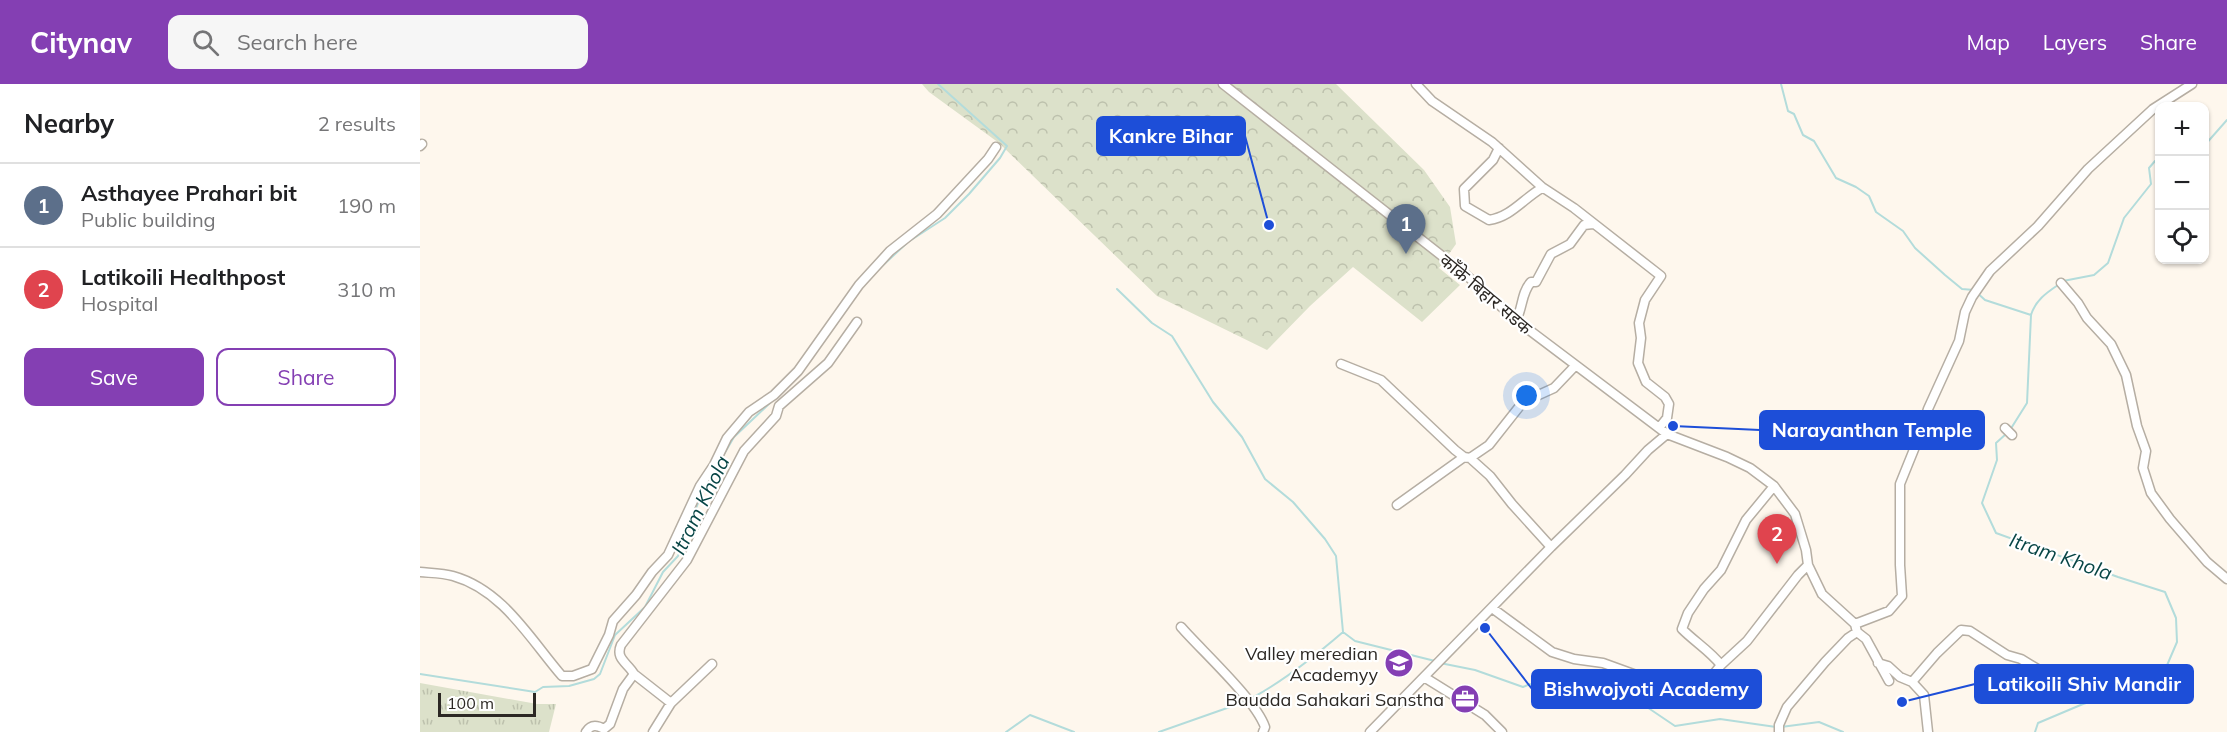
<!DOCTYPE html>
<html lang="en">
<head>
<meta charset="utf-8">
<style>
  :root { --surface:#fff; --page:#f6f6f6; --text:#202124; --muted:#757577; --line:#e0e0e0; --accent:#843fb3 }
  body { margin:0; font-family:Mulish,"Noto Sans Devanagari",sans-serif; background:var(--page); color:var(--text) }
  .controls { position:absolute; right:18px; top:18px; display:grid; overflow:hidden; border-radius:12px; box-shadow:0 2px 4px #0004 }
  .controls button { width:54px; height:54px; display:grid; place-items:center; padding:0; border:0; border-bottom:2px solid var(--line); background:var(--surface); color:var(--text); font:30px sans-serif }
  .scale { position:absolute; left:18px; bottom:15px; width:98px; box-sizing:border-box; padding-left:6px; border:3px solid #2c2824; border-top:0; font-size:16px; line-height:21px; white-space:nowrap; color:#2c2824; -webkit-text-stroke:4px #fff; paint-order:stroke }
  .you { position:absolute; left:1107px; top:312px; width:21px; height:21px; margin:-15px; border:4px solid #fff; border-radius:50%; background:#1a73e8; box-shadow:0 0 0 9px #1a73e833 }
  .badge { display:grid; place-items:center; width:39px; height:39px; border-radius:50%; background:var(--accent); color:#fff; font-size:20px; font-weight:700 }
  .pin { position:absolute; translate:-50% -50px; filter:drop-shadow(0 2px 3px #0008) }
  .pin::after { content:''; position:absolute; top:32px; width:21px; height:18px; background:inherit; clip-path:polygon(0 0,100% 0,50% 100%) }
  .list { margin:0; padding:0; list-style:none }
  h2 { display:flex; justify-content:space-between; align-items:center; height:78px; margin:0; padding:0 24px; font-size:26px }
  h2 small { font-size:20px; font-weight:400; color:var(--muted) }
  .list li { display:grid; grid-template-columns:39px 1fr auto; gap:18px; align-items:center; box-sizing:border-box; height:84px; padding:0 24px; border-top:2px solid var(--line) }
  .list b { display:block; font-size:22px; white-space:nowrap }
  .list p { margin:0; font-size:20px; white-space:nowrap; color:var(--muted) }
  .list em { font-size:20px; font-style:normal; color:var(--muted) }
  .actions { display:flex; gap:12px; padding:18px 24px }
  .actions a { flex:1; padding:14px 0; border:2px solid var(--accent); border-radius:12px; text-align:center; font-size:21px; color:var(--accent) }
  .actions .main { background:var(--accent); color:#fff }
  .icon { flex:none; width:33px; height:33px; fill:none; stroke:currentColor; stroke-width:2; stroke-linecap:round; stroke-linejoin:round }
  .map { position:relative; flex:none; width:1807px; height:648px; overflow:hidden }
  header { display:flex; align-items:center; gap:36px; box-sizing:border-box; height:84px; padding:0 30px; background:var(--accent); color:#fff }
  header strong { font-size:28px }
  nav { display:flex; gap:33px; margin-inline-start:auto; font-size:21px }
  .search { width:420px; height:54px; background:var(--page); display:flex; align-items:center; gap:15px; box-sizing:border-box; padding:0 21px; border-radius:12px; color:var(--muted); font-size:22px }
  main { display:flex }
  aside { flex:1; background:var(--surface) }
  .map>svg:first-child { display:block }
</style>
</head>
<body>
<header>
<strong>Citynav</strong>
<div class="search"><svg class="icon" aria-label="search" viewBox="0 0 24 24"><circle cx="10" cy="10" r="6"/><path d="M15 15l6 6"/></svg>Search here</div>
<nav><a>Map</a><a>Layers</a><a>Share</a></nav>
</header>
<main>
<aside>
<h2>Nearby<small>2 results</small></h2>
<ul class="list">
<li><span class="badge" style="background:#5c6f8a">1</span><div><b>Asthayee Prahari bit</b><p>Public building</p></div><em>190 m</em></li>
<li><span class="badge" style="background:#e0444e">2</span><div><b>Latikoili Healthpost</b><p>Hospital</p></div><em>310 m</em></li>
</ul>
<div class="actions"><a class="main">Save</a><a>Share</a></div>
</aside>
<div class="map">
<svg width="1807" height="648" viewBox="0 0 1807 648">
  <defs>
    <pattern id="forest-crowns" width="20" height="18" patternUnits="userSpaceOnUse" patternTransform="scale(1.5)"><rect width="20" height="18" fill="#dce1ca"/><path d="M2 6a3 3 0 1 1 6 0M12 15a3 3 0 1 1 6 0" fill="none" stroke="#bdc1ad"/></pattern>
    <pattern id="park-tufts" width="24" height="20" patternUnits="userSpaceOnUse" patternTransform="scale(1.5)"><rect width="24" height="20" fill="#dce1ca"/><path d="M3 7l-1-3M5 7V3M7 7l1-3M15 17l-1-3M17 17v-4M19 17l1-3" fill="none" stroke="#bdc1ad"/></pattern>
  </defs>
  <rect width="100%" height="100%" fill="#fef7ed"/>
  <path fill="url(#forest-crowns)" d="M 502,0 L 916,0 L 1004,86 L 1030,123 L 1036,160 L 1019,184 L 1040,201 L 1002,238 L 933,183 L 890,222 L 847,266 L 737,212 L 579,59 L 509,8 Z"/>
  <path fill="url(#park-tufts)" d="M 0,599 L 117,620 L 136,620 L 129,648 L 0,648 Z"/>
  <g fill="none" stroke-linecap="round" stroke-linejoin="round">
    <path stroke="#b3dcdb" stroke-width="2" d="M 1361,0 L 1368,27 L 1374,30 L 1383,51 L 1394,57 L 1416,94 L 1436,103 L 1449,112 L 1456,128 L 1483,147 L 1495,164 L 1525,191 L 1542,205 L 1554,206 L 1565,216 L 1611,231
      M 1784,62 L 1807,36
      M 460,184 L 488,158 L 525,134 L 549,110 L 580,74 L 587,62 L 518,0
      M 1643,197 L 1674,191 L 1688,179 L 1704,134 L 1731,100 L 1729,84 L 1735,77 L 1740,78
      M 697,205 L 732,239 L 752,252 L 793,318 L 822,353 L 845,395 L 873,418 L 905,455 L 916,472 L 923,548
      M 1590,346 L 1607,319 L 1611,231 C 1615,217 1626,209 1638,201
      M 1586,350 L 1576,359 L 1577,376 L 1562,419 L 1576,449 L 1698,493 L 1745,508 L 1756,534 L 1757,558 L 1745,586 L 1724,600 L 1663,620 L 1618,639 L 1615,648
      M 300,377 L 314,353 L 351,318
      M 1020,579 L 1055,586 L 1103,603 L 1110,600 C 1115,604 1121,612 1128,615 C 1154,625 1186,618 1212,613 L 1255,642 L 1300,635 L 1356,643
      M 0,590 L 115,608 L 123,603 L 149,602 L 174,595 L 180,590 L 195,551 L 225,523 L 243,488 L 258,472 L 283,406 L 293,390
      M 832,614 C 865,596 894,573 923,548 L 935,557 L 1015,577
      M 1361,643 L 1399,638 L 1423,648
      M 586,648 L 610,631 L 654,648
      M 739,648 L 827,617"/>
    <g stroke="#b6aea3" stroke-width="11">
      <path id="minor" d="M 803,0 L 1045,190 L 1096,236 L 1247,350 L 1307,373 L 1330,384 L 1354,402 L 1375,430 L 1386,466 L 1388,481 L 1402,510 L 1435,540 L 1437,548 L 1446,555 L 1469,597
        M 996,0 L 1012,17 L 1072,58 L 1122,103 L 1154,124 L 1241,192 L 1225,216 L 1219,239 L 1221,254 L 1218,279 L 1226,298 L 1245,313 L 1249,320 L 1247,334 L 1239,344
        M 0,62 L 2,60
        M 1079,64 L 1073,76 L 1044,105 L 1045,122 L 1069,136 C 1091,133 1104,114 1122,104
        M 1641,199 L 1658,219 L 1667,234 L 1691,260 L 1706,291 L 1717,342 L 1726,367 L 1723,384 L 1731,409 L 1750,435 L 1787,478 L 1807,495
        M 1096,236 C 1103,224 1101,209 1111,198 L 1116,198 L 1131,170 L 1150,160 L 1164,141 L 1173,140
        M 921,280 L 961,296 L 1035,366 L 1044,373 L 1050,374 L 1070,392 L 1092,420 L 1131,463
        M 1585,344 L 1592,351
        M 1050,374 L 1069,361 L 1103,318 L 1134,304 L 1155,282
        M 977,421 L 1044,373
        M 0,488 C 11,489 23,489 33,492 C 83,506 110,555 142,592 L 153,592 L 172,585 L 189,551 L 193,537 L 216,511 L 232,488 L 248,471 L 280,402 L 294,381 L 307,354 L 329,328 L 354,311 L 378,287 L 439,201 L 470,167 L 517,130 L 568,75 L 576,63
        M 1072,524 L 1132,568 L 1154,575 L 1183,579 L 1263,608 L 1285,601 L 1301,581 L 1327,557 L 1378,491 L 1388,481
        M 1435,540 L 1469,527 L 1482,512 L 1480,481 L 1480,400 L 1499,353 L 1508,325 L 1539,257 L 1545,228 L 1552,213 L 1570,187 L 1618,142 L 1668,85 L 1733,25 L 1772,0
        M 761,543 C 783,568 835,615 845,643 L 843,648
        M 1458,579 L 1468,582 L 1480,593 L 1492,598 L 1504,611 L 1508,648
        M 1301,581 C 1290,567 1275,558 1262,545 L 1268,529 L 1284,505 L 1301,486 L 1326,436 L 1354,402
        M 214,590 L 251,619
        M 1004,593 L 1065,631 L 1082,648
        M 1492,598 L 1517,569 L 1541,546 L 1550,547 L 1587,571 L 1601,575 L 1621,587 L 1644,597 L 1657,599 L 1669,610
        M 166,648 C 171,640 177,641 184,645 L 190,640 L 203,605 L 214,590 C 208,579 195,575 201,561 L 267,476 L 324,367 L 356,332 L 359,322 L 408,279 L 437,238
        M 233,648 L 251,619 L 292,580
        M 950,648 L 1131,463 L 1205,391 L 1228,366 L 1247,350
        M 1359,648 L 1359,641 L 1367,623 L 1405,578 L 1428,554 L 1437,548"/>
    </g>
    <use href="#minor" stroke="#fff" stroke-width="8"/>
  </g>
  <defs>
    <g id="school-disc" transform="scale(1.5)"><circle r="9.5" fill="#843fb3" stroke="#fff"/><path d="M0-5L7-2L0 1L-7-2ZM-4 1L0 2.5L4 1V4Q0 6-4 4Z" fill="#fff"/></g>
    <g id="office-disc" transform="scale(1.5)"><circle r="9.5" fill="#843fb3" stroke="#fff"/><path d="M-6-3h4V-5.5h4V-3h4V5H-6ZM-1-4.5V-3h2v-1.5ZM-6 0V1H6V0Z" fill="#fff"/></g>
  </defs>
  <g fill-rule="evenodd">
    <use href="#school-disc" x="979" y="579"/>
    <use href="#office-disc" x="1045" y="615"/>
  </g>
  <g text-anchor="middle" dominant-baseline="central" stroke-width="4.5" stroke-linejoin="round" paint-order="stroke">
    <g font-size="18" fill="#2c2824" stroke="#fff">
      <text transform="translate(1066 210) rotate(40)">काँक्रे बिहार सडक</text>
    </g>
    <g font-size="18" fill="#2c2824" stroke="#fff" text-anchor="end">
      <text x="958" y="569">Valley meredian<tspan x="958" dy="21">Academyy</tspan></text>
      <text x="1024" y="615">Baudda Sahakari Sanstha</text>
    </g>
    <g font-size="20" font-style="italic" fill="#084646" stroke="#fff">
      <text transform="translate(280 421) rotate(-64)">Itram Khola</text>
      <text transform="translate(1641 472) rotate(19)">Itram Khola</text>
    </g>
  </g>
  <path fill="none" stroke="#1d4ed8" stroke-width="2" d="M849 141L825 52M1253 342L1340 346M1482 618L1555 600M1065 544L1112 605"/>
  <g fill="#1d4ed8" stroke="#fff" stroke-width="2">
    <circle cx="849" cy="141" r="6"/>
    <circle cx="1253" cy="342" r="6"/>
    <circle cx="1482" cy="618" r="6"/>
    <circle cx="1065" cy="544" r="6"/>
  </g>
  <g fill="#1d4ed8" stroke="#1d4ed8" stroke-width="2">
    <rect x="677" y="33" width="148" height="38" rx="6"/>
    <rect x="1340" y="327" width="224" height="38" rx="6"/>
    <rect x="1555" y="581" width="218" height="38" rx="6"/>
    <rect x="1112" y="586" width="229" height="38" rx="6"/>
  </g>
  <g font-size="20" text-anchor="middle" font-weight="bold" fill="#fff">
    <text x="751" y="59">Kankre Bihar</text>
    <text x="1452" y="353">Narayanthan Temple</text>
    <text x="1664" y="607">Latikoili Shiv Mandir</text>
    <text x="1226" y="612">Bishwojyoti Academy</text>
  </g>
</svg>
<div class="controls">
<button>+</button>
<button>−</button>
<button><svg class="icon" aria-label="locate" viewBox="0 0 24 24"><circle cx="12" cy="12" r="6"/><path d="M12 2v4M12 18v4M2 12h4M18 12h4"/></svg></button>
</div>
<div class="scale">100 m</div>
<div class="you"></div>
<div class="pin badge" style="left:986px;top:170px;background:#5c6f8a">1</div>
<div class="pin badge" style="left:1357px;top:480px;background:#e0444e">2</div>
</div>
</main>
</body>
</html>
